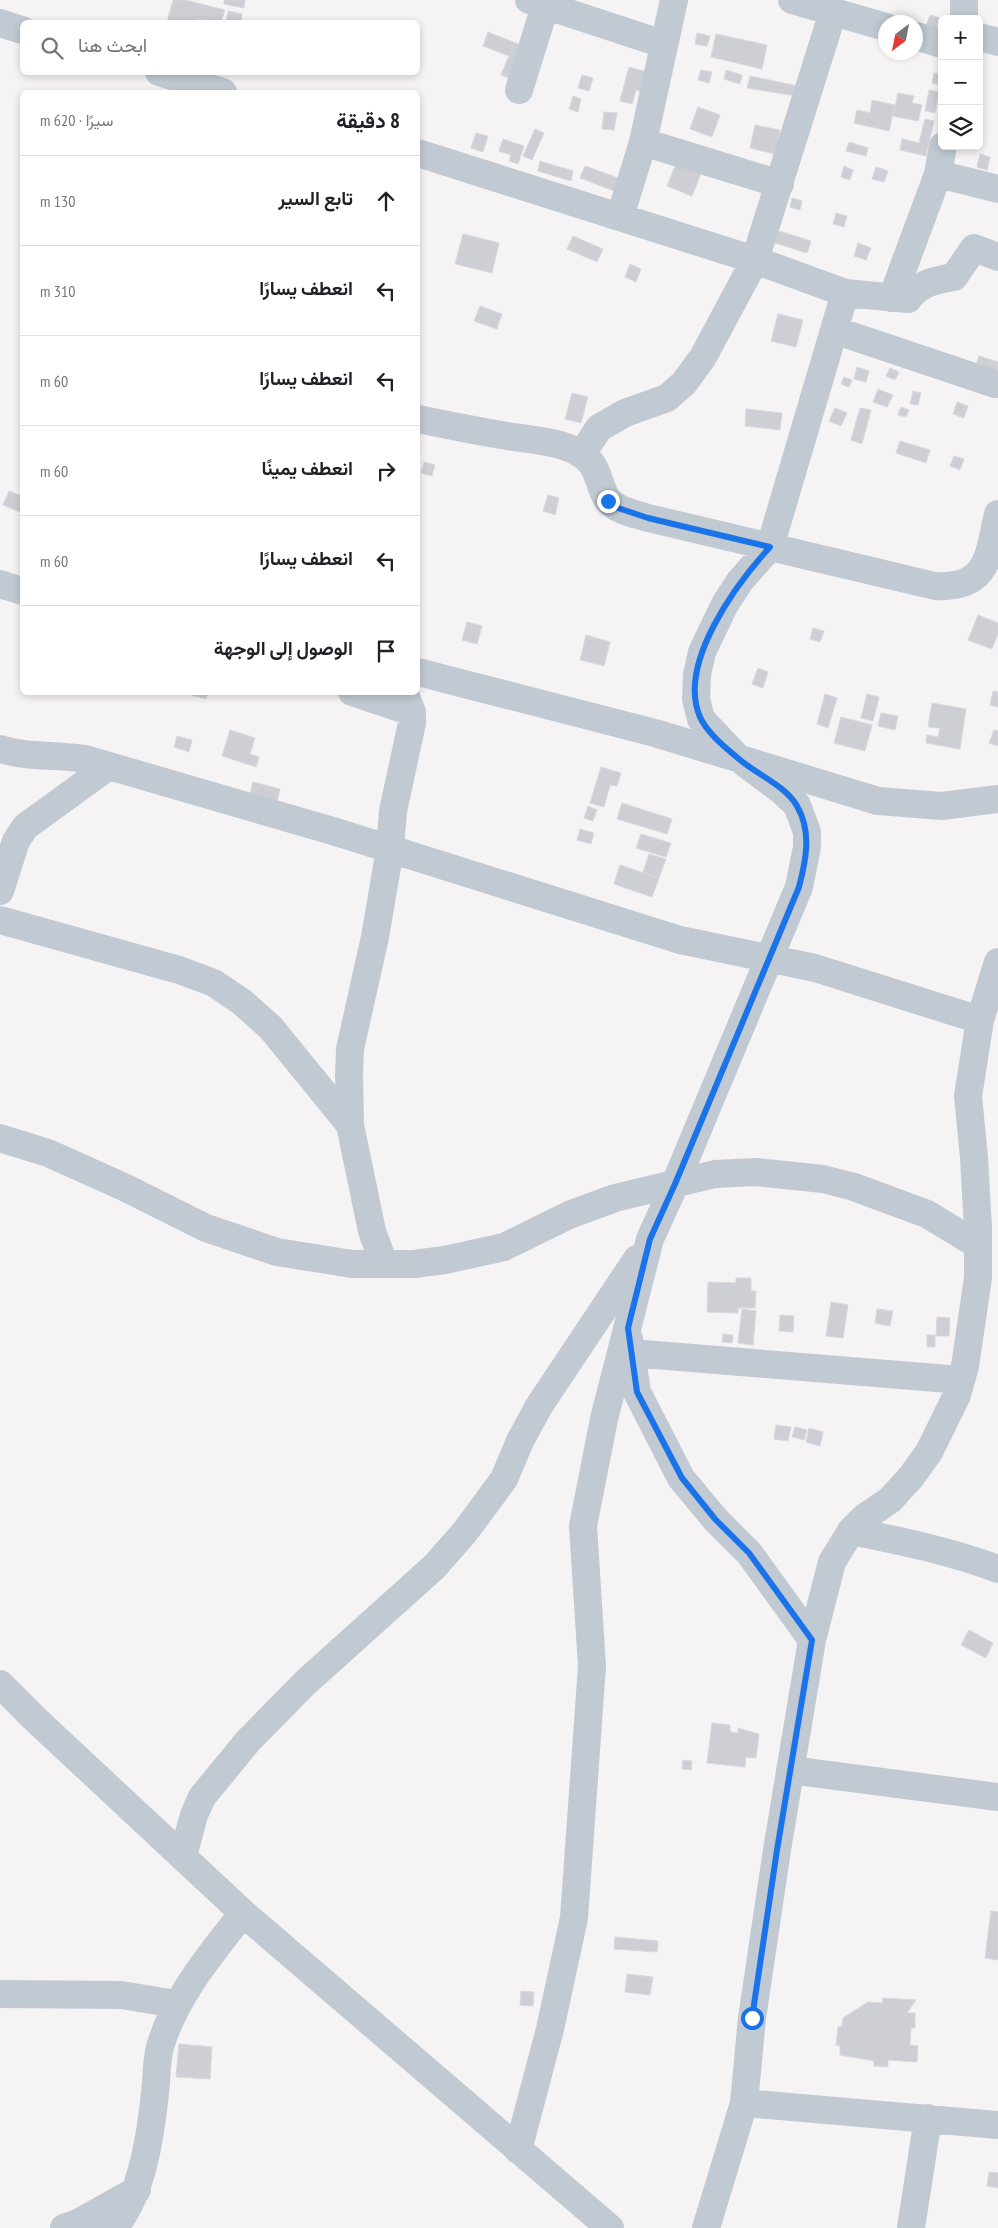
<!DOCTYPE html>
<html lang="ar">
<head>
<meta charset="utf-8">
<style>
  :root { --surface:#fff; --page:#f2f2f2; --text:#202124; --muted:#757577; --line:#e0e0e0 }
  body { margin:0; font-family:"PT Sans Narrow",Vazirmatn,sans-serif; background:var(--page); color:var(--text); direction:rtl }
  .controls { position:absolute; right:15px; top:15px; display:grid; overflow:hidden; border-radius:8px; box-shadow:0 2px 8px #0003 }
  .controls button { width:45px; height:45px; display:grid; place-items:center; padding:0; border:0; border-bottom:1px solid var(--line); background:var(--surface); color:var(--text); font:25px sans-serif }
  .compass { position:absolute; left:878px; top:15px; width:45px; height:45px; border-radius:50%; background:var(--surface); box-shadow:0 2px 8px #0003; rotate:212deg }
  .stop { position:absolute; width:15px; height:15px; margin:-11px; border:4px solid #1a73e8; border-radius:50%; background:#fff }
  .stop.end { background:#1a73e8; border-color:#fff; box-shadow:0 1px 5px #0008 }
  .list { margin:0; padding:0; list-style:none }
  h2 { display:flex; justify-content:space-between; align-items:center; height:65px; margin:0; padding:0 20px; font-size:21px }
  h2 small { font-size:16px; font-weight:400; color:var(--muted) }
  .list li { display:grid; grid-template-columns:32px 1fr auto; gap:15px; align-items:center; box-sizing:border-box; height:90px; padding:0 20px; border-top:1px solid var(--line) }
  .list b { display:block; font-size:19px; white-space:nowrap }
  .list em { font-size:16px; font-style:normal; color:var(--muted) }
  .icon { flex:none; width:28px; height:28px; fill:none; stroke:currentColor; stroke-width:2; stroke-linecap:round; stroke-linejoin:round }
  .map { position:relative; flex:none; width:998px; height:2228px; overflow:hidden; direction:ltr }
  .search { position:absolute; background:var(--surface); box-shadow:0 2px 8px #0003; left:20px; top:20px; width:400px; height:55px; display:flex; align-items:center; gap:12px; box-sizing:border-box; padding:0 18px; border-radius:8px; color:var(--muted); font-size:19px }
  .panel { position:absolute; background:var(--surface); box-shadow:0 2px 8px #0003; left:20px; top:90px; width:400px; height:605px; border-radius:8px; direction:rtl }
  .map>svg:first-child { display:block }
</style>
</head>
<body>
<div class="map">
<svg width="998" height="2228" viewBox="0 0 998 2228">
  <rect width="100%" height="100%" fill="#f5f3f3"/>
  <path fill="#cdcfd5" stroke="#d7d9de" d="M 173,0 L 185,0 L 225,10 L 221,22 L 198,19 L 197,22 L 167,22 Z
    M 224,0 L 245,0 L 244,8 L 224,4 Z
    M 228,11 L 242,14 L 241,22 L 226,22 Z
    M 930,15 L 940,18 L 936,29 L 926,26 Z
    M 488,32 L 526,47 L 514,80 L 501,75 L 509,56 L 483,46 Z
    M 697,33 L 710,36 L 707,46 L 695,44 Z
    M 716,34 L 767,45 L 762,69 L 711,57 Z
    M 629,67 L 651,73 L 646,93 L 636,90 L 632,104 L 620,101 Z
    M 701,70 L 712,72 L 709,83 L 698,80 Z
    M 726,70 L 742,75 L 740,84 L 724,79 Z
    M 934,73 L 942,75 L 940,85 L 932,83 Z
    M 582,75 L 593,78 L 589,91 L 578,88 Z
    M 750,76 L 798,86 L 796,96 L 747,88 Z
    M 929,90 L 939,92 L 935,113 L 925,111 Z
    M 898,93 L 914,96 L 912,103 L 922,105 L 918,121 L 893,116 Z
    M 573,96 L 581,99 L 578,112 L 569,109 Z
    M 872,100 L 895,105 L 889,131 L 854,123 L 857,110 L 870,113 Z
    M 698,107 L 720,115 L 712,137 L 690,129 Z
    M 604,112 L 617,113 L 614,130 L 602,129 Z
    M 925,119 L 934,121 L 926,156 L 900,150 L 902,139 L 919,143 Z
    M 755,125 L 780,130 L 775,154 L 750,148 Z
    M 535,129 L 544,133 L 532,160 L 523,156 Z
    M 476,133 L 488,136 L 483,152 L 471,148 Z
    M 503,139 L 524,146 L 518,164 L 509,161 L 511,155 L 499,151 Z
    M 849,142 L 868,148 L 866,156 L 846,151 Z
    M 980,154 L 990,157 L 987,170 L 977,167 Z
    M 540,161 L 573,171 L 571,181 L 538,171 Z
    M 677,161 L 702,171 L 692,196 L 667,186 Z
    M 585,166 L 621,179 L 617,192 L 580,178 Z
    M 844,166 L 853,170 L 850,180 L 841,177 Z
    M 876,167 L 888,171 L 884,182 L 872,179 Z
    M 792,198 L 802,201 L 800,210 L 790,207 Z
    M 836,213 L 847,216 L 844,227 L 833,224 Z
    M 779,231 L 811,241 L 807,253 L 775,243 Z
    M 463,234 L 499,243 L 492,273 L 455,264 Z
    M 573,236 L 603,249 L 597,262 L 567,249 Z
    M 858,243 L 871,248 L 866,260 L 854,256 Z
    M 630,264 L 641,269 L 636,282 L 625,277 Z
    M 480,306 L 502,314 L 497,329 L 474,321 Z
    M 778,314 L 803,320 L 796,347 L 771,341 Z
    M 979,356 L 998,362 L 998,375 L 975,368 Z
    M 857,367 L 869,371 L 866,382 L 854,379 Z
    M 890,368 L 899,372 L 895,380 L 886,376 Z
    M 844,377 L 852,380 L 849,387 L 841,384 Z
    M 878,389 L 893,395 L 887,407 L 873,402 Z
    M 913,391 L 921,393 L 918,405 L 910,404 Z
    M 572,393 L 588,397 L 581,423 L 565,419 Z
    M 957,402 L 968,406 L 964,418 L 953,414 Z
    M 901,407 L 909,410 L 906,417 L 898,415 Z
    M 835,408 L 847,413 L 841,426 L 829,421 Z
    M 860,408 L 871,410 L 862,444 L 851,440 Z
    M 746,409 L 782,413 L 780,430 L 745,426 Z
    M 900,441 L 930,450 L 926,463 L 896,453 Z
    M 954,456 L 964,459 L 960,470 L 950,466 Z
    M 424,462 L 435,465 L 432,476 L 421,473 Z
    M 9,491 L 22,496 L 22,513 L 3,505 Z
    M 548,495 L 559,498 L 555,515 L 543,511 Z
    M 978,615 L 998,623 L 998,634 L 992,649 L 968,640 Z
    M 467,622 L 482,626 L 477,644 L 462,640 Z
    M 813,628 L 824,631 L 820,642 L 810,639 Z
    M 586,635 L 610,642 L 604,666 L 580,660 Z
    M 758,668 L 768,672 L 763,688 L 752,684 Z
    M 993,691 L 998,692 L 998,707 L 990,705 Z
    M 191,692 L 208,692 L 206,699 L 191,695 Z
    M 825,694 L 837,698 L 828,728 L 817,724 Z
    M 867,694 L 879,697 L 873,721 L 861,718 Z
    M 932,703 L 966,709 L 960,749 L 926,743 L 927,735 L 938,737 L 940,728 L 928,727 Z
    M 881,713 L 898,716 L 895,730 L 878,726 Z
    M 841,717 L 872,725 L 865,751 L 834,743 Z
    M 230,730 L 255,738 L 250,754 L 259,757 L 256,767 L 222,756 Z
    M 994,730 L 998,731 L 998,746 L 989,743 Z
    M 177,736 L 192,740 L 189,752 L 174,747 Z
    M 601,767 L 621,773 L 617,786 L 610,785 L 604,807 L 590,803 Z
    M 253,782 L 280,789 L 277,802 L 250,794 Z
    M 622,803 L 672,819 L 667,834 L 617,819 Z
    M 588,806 L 597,810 L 593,821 L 584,818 Z
    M 580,829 L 594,833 L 591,844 L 577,840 Z
    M 641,834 L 671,843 L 666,857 L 636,848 Z
    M 649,854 L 666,859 L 659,878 L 643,872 Z
    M 620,865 L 659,878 L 652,897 L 614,884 Z
    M 736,1278 L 751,1278 L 751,1291 L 756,1291 L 755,1308 L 738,1308 L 738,1313 L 707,1312 L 708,1282 L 736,1283 Z
    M 831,1302 L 848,1305 L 843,1338 L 826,1336 Z
    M 742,1309 L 756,1311 L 753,1345 L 738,1343 Z
    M 877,1309 L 893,1311 L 890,1326 L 875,1323 Z
    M 780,1315 L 794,1316 L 793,1332 L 779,1331 Z
    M 937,1317 L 950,1318 L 949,1336 L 936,1336 Z
    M 723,1334 L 733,1335 L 732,1343 L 722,1342 Z
    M 927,1335 L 935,1335 L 935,1347 L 927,1347 Z
    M 776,1425 L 791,1427 L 788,1441 L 774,1439 Z
    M 795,1427 L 807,1430 L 804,1440 L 792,1437 Z
    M 809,1428 L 823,1432 L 820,1446 L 806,1442 Z
    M 969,1630 L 993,1643 L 986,1658 L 961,1645 Z
    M 712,1723 L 730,1725 L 730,1732 L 738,1733 L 738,1728 L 759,1734 L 756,1758 L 746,1757 L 745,1767 L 707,1763 Z
    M 683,1760 L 692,1761 L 691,1770 L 682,1769 Z
    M 991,1911 L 998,1912 L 998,1960 L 985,1958 Z
    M 615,1937 L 658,1941 L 657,1952 L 614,1949 Z
    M 627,1974 L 653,1977 L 650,1995 L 625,1992 Z
    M 521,1991 L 534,1992 L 533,2006 L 520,2005 Z
    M 883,1998 L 916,2000 L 907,2013 L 915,2013 L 915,2028 L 911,2028 L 910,2045 L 918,2046 L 917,2062 L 888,2060 L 888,2067 L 874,2066 L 874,2061 L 840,2055 L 840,2046 L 836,2045 L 838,2027 L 842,2026 L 843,2018 L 868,2002 L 882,2003 Z
    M 179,2044 L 212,2047 L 210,2079 L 176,2077 Z
    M 989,2172 L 998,2173 L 998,2188 L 987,2186 Z"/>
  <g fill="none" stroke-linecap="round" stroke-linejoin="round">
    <path stroke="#c1cad2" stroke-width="28" d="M 529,0 L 663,44
      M 792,0 L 886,27
      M 964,19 L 964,0
      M 0,23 L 22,30
      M 916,36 L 942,44
      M 979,37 L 998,42
      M 159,72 L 223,92
      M 519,90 L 547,0
      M 643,142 L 780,184
      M 418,153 L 755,260 L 845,293 L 908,299 C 919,283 936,280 954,277 L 974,248 L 998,257
      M 938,174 L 998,189
      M 620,217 L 643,142 L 674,0
      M 892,298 L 938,174 L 943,146
      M 834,330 L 995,384
      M 418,419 C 447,425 477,431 507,436 C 531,440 561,441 581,454 C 602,467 597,489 610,502 C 620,512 636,514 648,518 L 935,586 C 989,589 988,556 998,514
      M 582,454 L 599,428 L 625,413 L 667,398 L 684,383 L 703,357 L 755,260 L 833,12
      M 0,584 L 22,591
      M 418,672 L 655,733 L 878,801 L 942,806 L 998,799
      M 352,692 L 412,712
      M 0,749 C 28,758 56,754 85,759 L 336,832 L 680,940 L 815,968 L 980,1020
      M 0,891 L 16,841 L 25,827 L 109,766
      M 0,920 L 179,970 L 214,983 L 242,1002 L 271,1028 L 350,1125
      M 0,1138 L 48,1153 L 126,1188 L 206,1228 L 277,1252 L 352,1264 L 414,1264 L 445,1260 L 504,1247 L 569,1215 L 615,1198 L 715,1174 L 756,1172 L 823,1179 L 854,1187 L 927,1214 L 978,1245
      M 384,1264 L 372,1231 L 350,1125 L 349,1075 L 350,1049 L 375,937 L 390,849 L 393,811 L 412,723 L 412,712 L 404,692
      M 629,1339 L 637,1392 L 681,1478 L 715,1519 L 749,1553 L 812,1640
      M 631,1353 L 961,1380
      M 851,1531 C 901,1541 950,1551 998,1569
      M 0,1684 L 34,1718 L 243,1913 L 610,2228
      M 790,1770 L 998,1797
      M 183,1856 L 194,1815 L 202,1797 L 248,1741 L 305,1683 L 434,1567 L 464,1533 L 504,1479 L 520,1441 L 539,1406 L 637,1259
      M 0,1994 L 121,1995 L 176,2004
      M 744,2103 L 998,2125
      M 518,2150 L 550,2029 L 574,1918 L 592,1666 L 583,1526 L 604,1419 L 650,1239 L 675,1184 L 799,887 L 807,847 L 807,832 L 797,805 L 782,791 L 738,758 L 701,719 L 696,699 L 697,675 L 702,652 L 725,604 L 740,581 L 770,547 L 845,293
      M 64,2228 L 78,2223 L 137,2190
      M 113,2228 C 142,2199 151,2132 155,2093 C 157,2078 156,2061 160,2047 C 175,1996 211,1954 243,1913
      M 706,2228 L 744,2103 L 752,2018 L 777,1850 L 812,1640 L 832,1562 L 851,1531 L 865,1517 L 890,1500 L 911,1477 L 929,1452 L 957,1395 L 965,1366 L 978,1278 L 978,1229 L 974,1157 L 968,1096 L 980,1020 L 998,962
      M 911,2228 L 928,2118"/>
  </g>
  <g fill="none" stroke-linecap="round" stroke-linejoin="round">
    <path stroke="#1a73e8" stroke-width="6" d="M 608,501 L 618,508 L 648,518 L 770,547 C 736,584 677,664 700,717 C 707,733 726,748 739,759 C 756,774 786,786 797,806 C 812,832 806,860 799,887 L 675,1184 L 650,1239 L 628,1328 L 637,1392 L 682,1478 L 715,1519 L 749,1553 L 812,1640 L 777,1850 L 752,2018"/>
  </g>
</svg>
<div class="controls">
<button>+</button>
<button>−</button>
<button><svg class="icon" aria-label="layers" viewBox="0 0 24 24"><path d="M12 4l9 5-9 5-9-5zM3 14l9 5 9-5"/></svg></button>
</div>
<svg class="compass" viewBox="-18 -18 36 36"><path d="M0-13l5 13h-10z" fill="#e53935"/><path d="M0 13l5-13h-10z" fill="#757577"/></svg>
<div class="stop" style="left:752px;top:2018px"></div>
<div class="stop end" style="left:608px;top:501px"></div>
<div class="search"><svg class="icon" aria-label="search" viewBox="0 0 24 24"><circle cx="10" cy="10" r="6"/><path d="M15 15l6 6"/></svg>ابحث هنا</div>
<section class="panel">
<h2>8 دقيقة<small>سيرًا · 620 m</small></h2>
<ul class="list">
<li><svg class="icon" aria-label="ahead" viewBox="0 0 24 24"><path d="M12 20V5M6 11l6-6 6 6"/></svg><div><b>تابع السير</b></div><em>130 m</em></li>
<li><svg class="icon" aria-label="left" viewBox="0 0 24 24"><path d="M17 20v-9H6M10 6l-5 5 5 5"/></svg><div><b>انعطف يسارًا</b></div><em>310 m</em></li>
<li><svg class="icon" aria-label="left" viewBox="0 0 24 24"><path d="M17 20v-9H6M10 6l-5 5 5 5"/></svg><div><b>انعطف يسارًا</b></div><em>60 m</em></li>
<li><svg class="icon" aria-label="right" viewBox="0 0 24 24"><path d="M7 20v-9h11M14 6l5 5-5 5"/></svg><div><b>انعطف يمينًا</b></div><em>60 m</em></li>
<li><svg class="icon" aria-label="left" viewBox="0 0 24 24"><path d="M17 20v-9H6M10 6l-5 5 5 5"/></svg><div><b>انعطف يسارًا</b></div><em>60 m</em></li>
<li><svg class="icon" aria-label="arrive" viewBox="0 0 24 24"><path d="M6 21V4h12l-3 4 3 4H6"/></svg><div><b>الوصول إلى الوجهة</b></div></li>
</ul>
</section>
</div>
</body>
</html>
